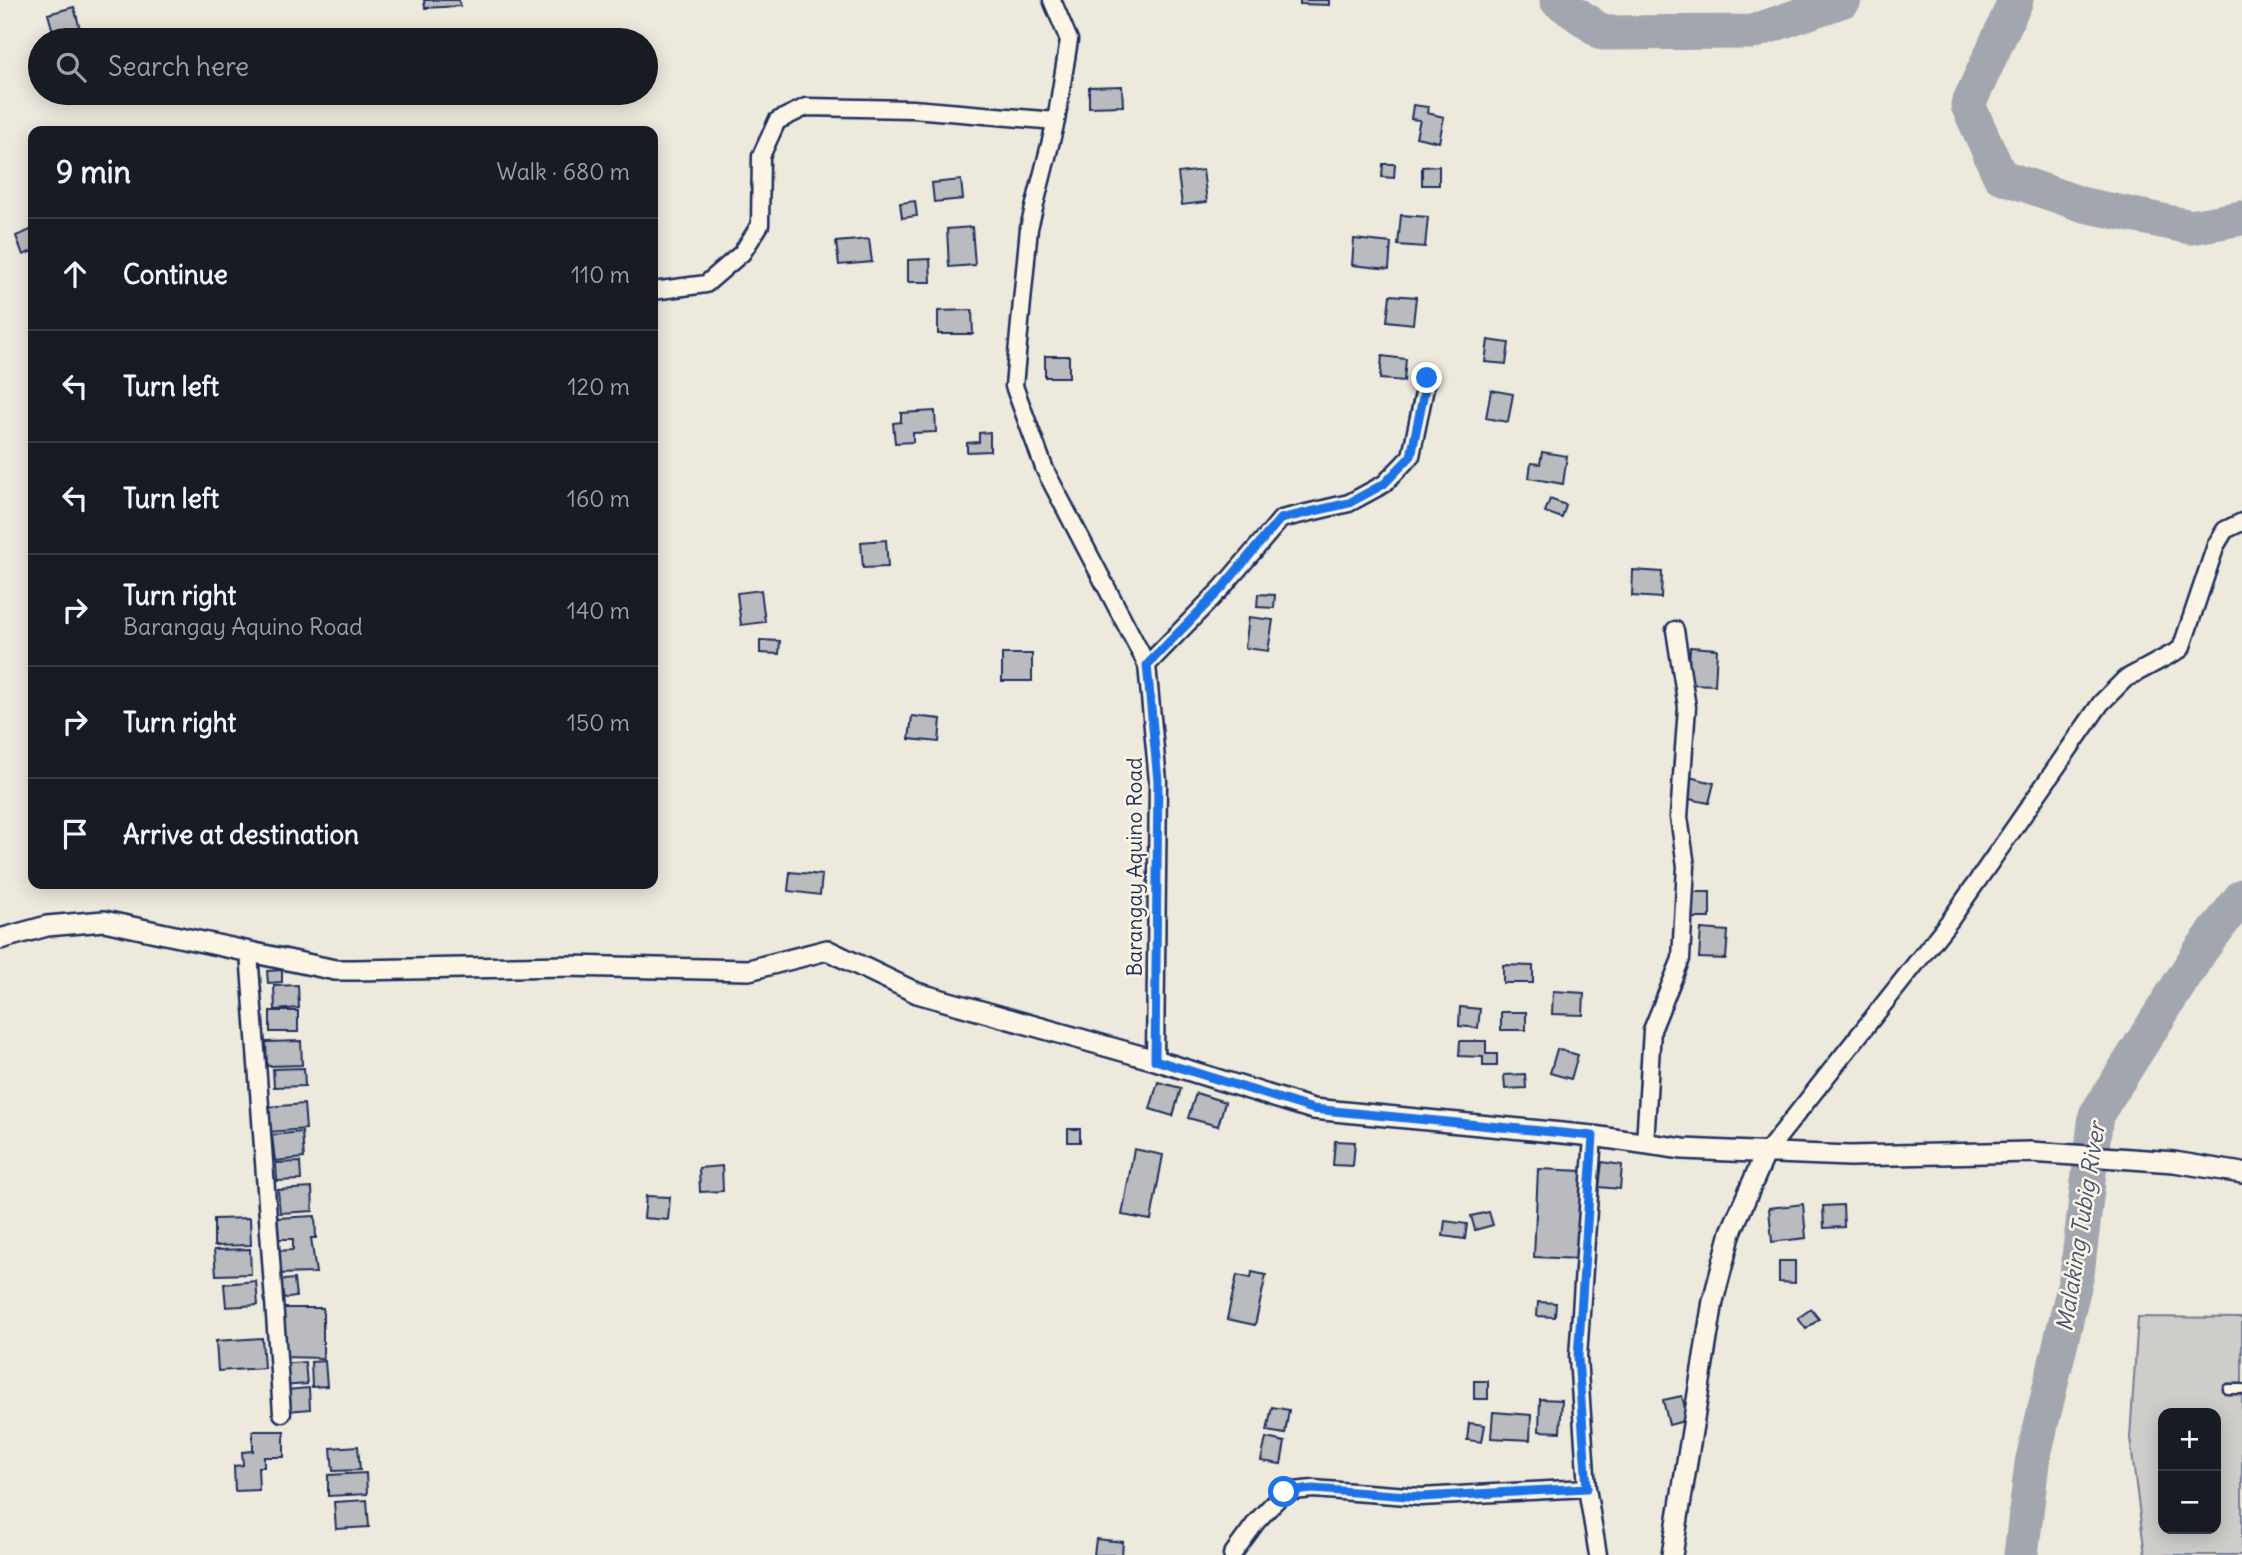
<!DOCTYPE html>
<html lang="en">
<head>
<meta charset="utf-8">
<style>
  :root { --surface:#171b24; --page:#242831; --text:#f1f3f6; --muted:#9ea1a6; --line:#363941 }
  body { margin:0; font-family:Delius,sans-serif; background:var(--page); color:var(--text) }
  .controls { position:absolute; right:21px; bottom:21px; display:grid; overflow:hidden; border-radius:14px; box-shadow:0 4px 18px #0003 }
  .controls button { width:63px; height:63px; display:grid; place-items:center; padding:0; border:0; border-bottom:2px solid var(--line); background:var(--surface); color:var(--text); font:35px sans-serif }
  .stop { position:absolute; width:21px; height:21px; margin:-16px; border:5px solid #1a73e8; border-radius:50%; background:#fff }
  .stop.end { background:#1a73e8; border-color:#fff; box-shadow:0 2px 7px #0008 }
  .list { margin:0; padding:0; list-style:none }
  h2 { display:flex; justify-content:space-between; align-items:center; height:91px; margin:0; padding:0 28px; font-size:30px }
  h2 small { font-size:23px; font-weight:400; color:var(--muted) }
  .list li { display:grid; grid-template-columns:46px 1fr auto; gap:21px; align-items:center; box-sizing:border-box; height:112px; padding:0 28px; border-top:2px solid var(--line) }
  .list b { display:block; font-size:26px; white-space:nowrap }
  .list p { margin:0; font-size:23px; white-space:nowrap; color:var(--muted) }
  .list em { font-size:23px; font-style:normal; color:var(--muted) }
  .icon { flex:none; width:38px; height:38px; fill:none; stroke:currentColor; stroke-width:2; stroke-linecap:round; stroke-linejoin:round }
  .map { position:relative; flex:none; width:2242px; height:1555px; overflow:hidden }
  .search { position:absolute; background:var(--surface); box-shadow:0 4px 18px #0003; left:28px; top:28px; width:630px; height:77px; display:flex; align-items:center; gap:18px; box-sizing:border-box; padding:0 24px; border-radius:38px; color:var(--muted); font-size:26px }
  .panel { position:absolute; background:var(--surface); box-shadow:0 4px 18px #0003; left:28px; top:126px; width:630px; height:763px; border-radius:14px }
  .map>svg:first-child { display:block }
</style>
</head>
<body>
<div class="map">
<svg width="2242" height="1555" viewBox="0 0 2242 1555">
  <rect width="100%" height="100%" fill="#eee9dd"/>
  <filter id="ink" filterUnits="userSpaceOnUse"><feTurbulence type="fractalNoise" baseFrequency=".0143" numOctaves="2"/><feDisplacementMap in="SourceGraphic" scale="14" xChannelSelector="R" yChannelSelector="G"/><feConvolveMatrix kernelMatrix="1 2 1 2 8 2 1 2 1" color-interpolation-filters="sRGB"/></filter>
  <g filter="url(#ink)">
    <path fill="#cfcdca" stroke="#757e94" stroke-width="2" fill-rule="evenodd" d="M 2138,1317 L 2242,1318 L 2242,1555 L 2145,1555 L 2130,1438 ZM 2163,1413 L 2216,1413 L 2216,1529 L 2163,1529 Z"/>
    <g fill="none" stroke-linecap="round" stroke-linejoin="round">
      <path stroke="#a2a7af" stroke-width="35" d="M 1557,0 L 1603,33 L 1752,32 L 1844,0
        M 2016,0 L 1968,105 L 2000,176 L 2084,205 L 2191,227 L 2242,218
        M 2021,1555 L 2032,1463 L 2077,1274 L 2096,1115 L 2201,950 L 2242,896"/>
    </g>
    <path fill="#babbbe" stroke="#1b2f5e" stroke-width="2" d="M 424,0 L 459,0 L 460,6 L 425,8 Z
      M 1300,0 L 1329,0 L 1329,5 L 1300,4 Z
      M 74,7 L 80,29 L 54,35 L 48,14 Z
      M 1122,86 L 1123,106 L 1089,107 L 1089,87 Z
      M 1413,105 L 1428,107 L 1427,113 L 1444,117 L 1439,142 L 1416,137 L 1420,120 L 1411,119 Z
      M 1383,164 L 1395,164 L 1394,178 L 1382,177 Z
      M 1439,166 L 1439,185 L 1422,185 L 1422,167 Z
      M 1203,170 L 1207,202 L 1182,205 L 1178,173 Z
      M 961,180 L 963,199 L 934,202 L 932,183 Z
      M 915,201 L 917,216 L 902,218 L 900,203 Z
      M 1401,215 L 1428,217 L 1425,247 L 1398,245 Z
      M 972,227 L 975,265 L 949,267 L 947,229 Z
      M 33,229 L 33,251 L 23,255 L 16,236 Z
      M 869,239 L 872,262 L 839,265 L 836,242 Z
      M 1354,239 L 1391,243 L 1389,269 L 1352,265 Z
      M 930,259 L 931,282 L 908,282 L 908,260 Z
      M 1390,295 L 1416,297 L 1413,324 L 1387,321 Z
      M 972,310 L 973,334 L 938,334 L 938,311 Z
      M 1488,340 L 1509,343 L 1506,364 L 1485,362 Z
      M 1045,356 L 1069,356 L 1069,377 L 1045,377 Z
      M 1382,356 L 1406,359 L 1404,381 L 1380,379 Z
      M 1491,390 L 1513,394 L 1508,422 L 1486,418 Z
      M 935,411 L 936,432 L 913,433 L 913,442 L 895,443 L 893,423 L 901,422 L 901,413 Z
      M 990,432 L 990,451 L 967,452 L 967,443 L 979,442 L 979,433 Z
      M 1542,452 L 1567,456 L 1563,484 L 1529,478 L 1531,463 L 1540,464 Z
      M 1550,499 L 1566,505 L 1562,518 L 1545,512 Z
      M 886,540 L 888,567 L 863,568 L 861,542 Z
      M 1633,570 L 1662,572 L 1661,598 L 1632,596 Z
      M 761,590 L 765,622 L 741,625 L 737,593 Z
      M 1258,594 L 1275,595 L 1274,608 L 1257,607 Z
      M 1249,617 L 1273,620 L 1268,651 L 1245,648 Z
      M 760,640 L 780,641 L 779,654 L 760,653 Z
      M 1690,647 L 1717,649 L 1715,685 L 1688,684 Z
      M 1002,654 L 1032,654 L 1032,681 L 1002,681 Z
      M 912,716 L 941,719 L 939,742 L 909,739 Z
      M 1689,777 L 1714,783 L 1709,803 L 1684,798 Z
      M 790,872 L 822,875 L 820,895 L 788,891 Z
      M 1691,892 L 1710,892 L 1710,918 L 1691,918 Z
      M 1701,929 L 1728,931 L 1726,959 L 1699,958 Z
      M 1503,965 L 1533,966 L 1533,983 L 1503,983 Z
      M 282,970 L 282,982 L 268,983 L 267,971 Z
      M 298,985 L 299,1008 L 275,1010 L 274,986 Z
      M 1553,991 L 1584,993 L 1583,1015 L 1552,1014 Z
      M 1460,1007 L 1480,1009 L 1478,1028 L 1459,1026 Z
      M 270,1011 L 298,1011 L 298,1032 L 270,1032 Z
      M 1501,1012 L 1526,1012 L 1526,1030 L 1501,1030 Z
      M 301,1041 L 302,1065 L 267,1066 L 266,1042 Z
      M 1460,1041 L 1486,1041 L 1486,1054 L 1497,1054 L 1497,1066 L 1483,1066 L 1483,1057 L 1459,1056 Z
      M 1557,1049 L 1578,1055 L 1571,1079 L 1550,1073 Z
      M 304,1068 L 305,1086 L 274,1087 L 273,1069 Z
      M 1525,1074 L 1526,1088 L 1505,1089 L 1504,1075 Z
      M 1158,1082 L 1181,1088 L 1173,1116 L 1150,1109 Z
      M 1196,1093 L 1225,1102 L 1218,1126 L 1188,1118 Z
      M 304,1104 L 306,1129 L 269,1132 L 267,1107 Z
      M 1068,1129 L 1080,1129 L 1080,1142 L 1068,1142 Z
      M 302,1132 L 304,1158 L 275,1161 L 272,1135 Z
      M 1335,1141 L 1355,1142 L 1353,1166 L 1333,1165 Z
      M 1134,1149 L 1163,1155 L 1151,1220 L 1122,1215 Z
      M 300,1162 L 301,1180 L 277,1181 L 276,1163 Z
      M 1602,1162 L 1622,1165 L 1620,1189 L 1599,1187 Z
      M 722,1166 L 723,1191 L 700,1192 L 699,1168 Z
      M 1538,1169 L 1584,1171 L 1580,1259 L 1534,1257 Z
      M 312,1188 L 313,1211 L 280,1213 L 278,1190 Z
      M 646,1196 L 670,1197 L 668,1220 L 644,1218 Z
      M 1803,1204 L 1806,1238 L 1772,1242 L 1769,1208 Z
      M 1843,1205 L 1844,1227 L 1824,1228 L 1823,1206 Z
      M 1489,1212 L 1493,1225 L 1475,1230 L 1471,1216 Z
      M 315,1216 L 316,1238 L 311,1238 L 316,1273 L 274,1274 L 274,1251 L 293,1250 L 293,1239 L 279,1239 L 277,1218 Z
      M 250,1218 L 251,1245 L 214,1246 L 214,1219 Z
      M 1445,1221 L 1467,1224 L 1465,1239 L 1443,1236 Z
      M 250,1249 L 251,1274 L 216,1275 L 214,1250 Z
      M 1779,1261 L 1795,1261 L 1795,1283 L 1779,1282 Z
      M 1252,1272 L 1266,1275 L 1255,1325 L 1227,1319 L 1237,1275 L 1251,1278 Z
      M 294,1279 L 296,1297 L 274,1300 L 273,1281 Z
      M 256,1281 L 258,1305 L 226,1307 L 224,1284 Z
      M 1538,1302 L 1556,1303 L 1555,1317 L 1537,1316 Z
      M 281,1308 L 323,1308 L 323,1358 L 282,1357 Z
      M 1811,1309 L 1819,1319 L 1806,1329 L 1798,1318 Z
      M 262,1338 L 264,1368 L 218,1371 L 216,1341 Z
      M 325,1361 L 327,1386 L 312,1387 L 311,1362 Z
      M 305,1362 L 307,1384 L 282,1386 L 280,1364 Z
      M 1474,1381 L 1488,1381 L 1488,1399 L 1474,1399 Z
      M 309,1388 L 310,1409 L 288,1411 L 286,1390 Z
      M 1682,1396 L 1688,1420 L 1669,1425 L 1663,1400 Z
      M 1540,1399 L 1562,1400 L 1560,1432 L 1539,1431 Z
      M 1272,1407 L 1289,1410 L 1285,1434 L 1267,1431 Z
      M 1493,1412 L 1531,1415 L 1530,1440 L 1491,1438 Z
      M 1469,1423 L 1485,1425 L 1482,1442 L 1467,1440 Z
      M 253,1431 L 284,1431 L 284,1457 L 264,1457 L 264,1467 L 258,1467 L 259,1490 L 235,1491 L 234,1466 L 243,1465 L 242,1452 L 253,1451 Z
      M 1266,1438 L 1285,1442 L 1281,1464 L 1261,1461 Z
      M 358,1446 L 360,1470 L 333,1471 L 331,1448 Z
      M 366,1473 L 367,1494 L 328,1496 L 328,1475 Z
      M 367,1500 L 369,1527 L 336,1529 L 334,1502 Z
      M 1096,1539 L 1123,1542 L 1122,1555 L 1094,1555 Z"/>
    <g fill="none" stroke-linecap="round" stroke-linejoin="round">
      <g stroke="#1b2f5e" stroke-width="13">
        <path id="service" d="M 2228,1389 L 2242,1389"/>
      </g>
      <g stroke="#1b2f5e" stroke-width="21">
        <path id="minor" d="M 1052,0 L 1069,40 L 1056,121 L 1029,228 L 1014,386 L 1045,470 L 1147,665 L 1158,781 L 1155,1060
          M 653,291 L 706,284 L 742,253 L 760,225 L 761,156 L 777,121 L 806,107 L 913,109 L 1056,121
          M 1147,665 L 1222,588 L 1281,519 L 1349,503 L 1384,484 L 1411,456 L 1427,378
          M 249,952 L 282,1413
          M 1593,1136 L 1578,1357 L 1587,1488 L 1598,1555
          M 1645,1143 L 1652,1030 L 1681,959 L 1686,866 L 1679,817 L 1687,707 L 1675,630
          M 1765,1154 L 1951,919 L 2101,703 L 2125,679 L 2181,649 L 2216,545 L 2225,530 L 2242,522
          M 1232,1555 L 1257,1521 L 1284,1492 L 1313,1489 L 1421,1497 L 1587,1488"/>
      </g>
      <g stroke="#1b2f5e" stroke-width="24">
        <path id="tertiary" d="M 0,939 L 47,926 L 104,921 L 335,970 L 354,970 L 566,966 L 749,970 L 827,950 L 917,993 L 1155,1060 L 1313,1109 L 1593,1136 L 1683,1149 L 1850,1156 L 2031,1152 L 2174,1162 L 2242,1173
          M 1672,1555 L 1713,1301 L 1731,1232 L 1765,1154"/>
      </g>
      <use href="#service" stroke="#fcf5e5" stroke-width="8"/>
      <use href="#minor" stroke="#fcf5e5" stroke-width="16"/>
      <use href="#tertiary" stroke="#fcf5e5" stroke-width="19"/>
    </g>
  </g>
  <g fill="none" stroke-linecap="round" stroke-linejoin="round" filter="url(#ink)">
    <path stroke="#1a73e8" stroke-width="9" d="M 1284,1492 L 1313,1489 L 1421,1497 L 1587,1488 L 1578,1357 L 1593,1136 L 1313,1109 L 1155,1060 L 1158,781 L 1147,665 L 1222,588 L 1280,519 L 1349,503 L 1384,484 L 1411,456 L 1427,378"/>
  </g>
  <g text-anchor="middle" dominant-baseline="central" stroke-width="5" stroke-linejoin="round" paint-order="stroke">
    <g font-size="21" fill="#1b2f5e" stroke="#fcf5e5">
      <text transform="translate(1134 867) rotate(-90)">Barangay Aquino Road</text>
    </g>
    <g font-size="23" font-style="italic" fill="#445376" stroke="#fcf5e5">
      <text transform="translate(2080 1227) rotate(-81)">Malaking Tubig River</text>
    </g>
  </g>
</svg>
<div class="controls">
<button>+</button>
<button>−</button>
</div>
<div class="stop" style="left:1284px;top:1492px"></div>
<div class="stop end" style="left:1427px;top:378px"></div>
<div class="search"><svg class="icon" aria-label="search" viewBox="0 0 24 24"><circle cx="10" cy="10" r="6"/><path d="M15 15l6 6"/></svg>Search here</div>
<section class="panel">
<h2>9 min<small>Walk · 680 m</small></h2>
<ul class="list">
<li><svg class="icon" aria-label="ahead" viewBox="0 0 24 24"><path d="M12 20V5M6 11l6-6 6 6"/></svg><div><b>Continue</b></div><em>110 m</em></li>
<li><svg class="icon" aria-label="left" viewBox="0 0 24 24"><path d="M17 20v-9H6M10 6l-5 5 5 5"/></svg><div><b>Turn left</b></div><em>120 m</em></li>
<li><svg class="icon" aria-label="left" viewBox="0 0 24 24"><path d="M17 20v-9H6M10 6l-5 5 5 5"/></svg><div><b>Turn left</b></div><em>160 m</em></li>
<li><svg class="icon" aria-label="right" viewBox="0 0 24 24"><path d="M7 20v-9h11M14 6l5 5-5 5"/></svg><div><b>Turn right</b><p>Barangay Aquino Road</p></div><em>140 m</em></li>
<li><svg class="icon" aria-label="right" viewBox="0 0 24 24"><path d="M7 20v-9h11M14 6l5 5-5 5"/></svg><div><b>Turn right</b></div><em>150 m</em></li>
<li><svg class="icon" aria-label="arrive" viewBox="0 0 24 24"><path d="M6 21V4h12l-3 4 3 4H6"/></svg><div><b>Arrive at destination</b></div></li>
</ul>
</section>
</div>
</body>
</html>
